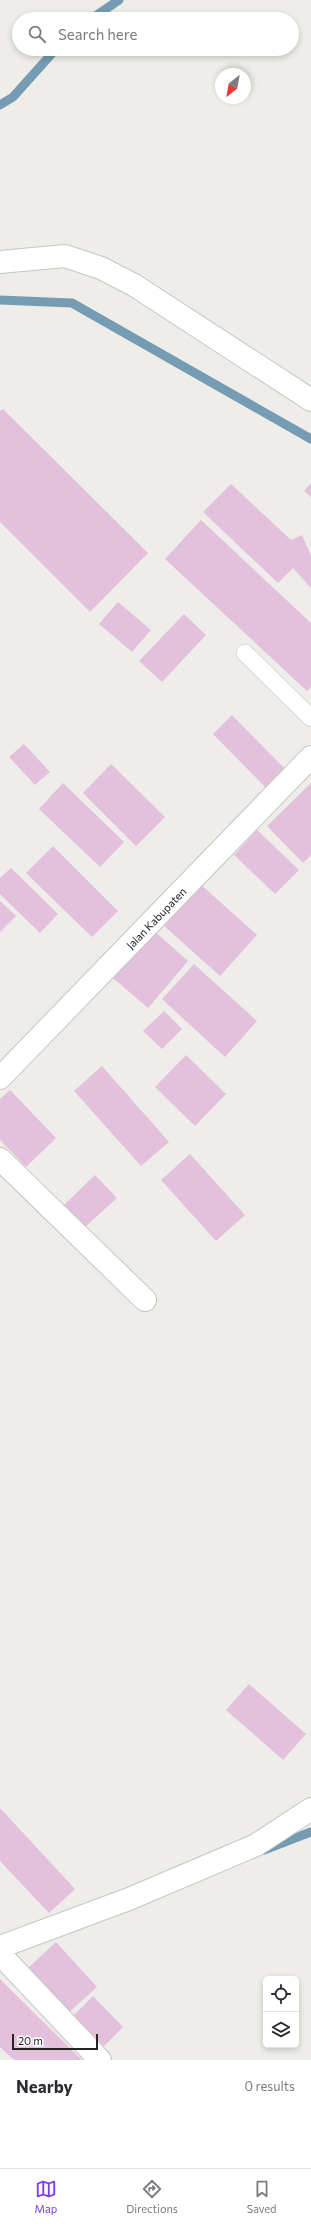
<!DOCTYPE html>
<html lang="en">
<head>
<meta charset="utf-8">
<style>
  :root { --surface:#fff; --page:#f7f7f7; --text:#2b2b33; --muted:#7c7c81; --line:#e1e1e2; --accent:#7c3aed }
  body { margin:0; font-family:Commissioner,sans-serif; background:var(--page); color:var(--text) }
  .controls { position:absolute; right:12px; bottom:12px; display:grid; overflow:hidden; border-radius:6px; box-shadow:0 2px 6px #0003 }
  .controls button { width:36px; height:36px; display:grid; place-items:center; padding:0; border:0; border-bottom:1px solid var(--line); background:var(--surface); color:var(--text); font:20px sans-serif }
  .compass { position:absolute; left:215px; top:68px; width:36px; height:36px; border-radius:50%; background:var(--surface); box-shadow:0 2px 6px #0003; rotate:211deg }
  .scale { position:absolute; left:12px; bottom:10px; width:86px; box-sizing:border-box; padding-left:4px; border:2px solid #252423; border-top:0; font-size:11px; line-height:14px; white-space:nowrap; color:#252423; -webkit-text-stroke:3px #fff; paint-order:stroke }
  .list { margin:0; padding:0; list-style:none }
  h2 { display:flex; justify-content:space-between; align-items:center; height:52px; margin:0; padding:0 16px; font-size:17px }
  h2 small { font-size:13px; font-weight:400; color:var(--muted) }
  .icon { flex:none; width:22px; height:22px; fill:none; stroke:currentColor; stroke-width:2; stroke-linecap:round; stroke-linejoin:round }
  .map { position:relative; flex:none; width:311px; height:2060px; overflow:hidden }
  .search { position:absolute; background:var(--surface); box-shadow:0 2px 6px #0003; left:12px; right:12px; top:12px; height:44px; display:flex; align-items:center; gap:10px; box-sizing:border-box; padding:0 14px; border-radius:22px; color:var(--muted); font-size:15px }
  .sheet { height:108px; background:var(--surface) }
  nav { display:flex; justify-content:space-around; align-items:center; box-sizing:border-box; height:56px; border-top:1px solid var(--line); background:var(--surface); font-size:11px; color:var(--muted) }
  nav a { display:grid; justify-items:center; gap:2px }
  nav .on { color:var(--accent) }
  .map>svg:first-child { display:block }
</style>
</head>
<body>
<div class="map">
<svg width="311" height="2060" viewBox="0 0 311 2060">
  <rect width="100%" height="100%" fill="#eeede9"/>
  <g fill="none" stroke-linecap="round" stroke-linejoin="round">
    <path stroke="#759cb2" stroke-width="9" d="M 91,19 L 119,0
      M 0,105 L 13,97 L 56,49
      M 0,300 L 72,303 L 311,439
      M 264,1850 L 311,1832"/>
  </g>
  <path fill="#e3c0db" d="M 3,409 L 148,553 L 90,612 L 0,522 L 0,411 Z
    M 311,483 L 311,497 L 304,491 Z
    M 231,484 L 291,540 L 302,535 L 311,556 L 311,588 L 293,568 L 278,583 L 203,512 Z
    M 201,520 L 311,623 L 311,687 L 307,691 L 165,559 Z
    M 118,602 L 151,630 L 132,652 L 99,624 Z
    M 184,614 L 206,635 L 162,682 L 139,661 Z
    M 232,715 L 287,771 L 268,790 L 213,734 Z
    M 24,744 L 50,772 L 35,785 L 9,757 Z
    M 111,764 L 165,817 L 136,846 L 83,793 Z
    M 63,783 L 124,842 L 100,867 L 39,809 Z
    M 311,783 L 311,855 L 303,863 L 267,826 Z
    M 257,830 L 299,870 L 275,894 L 234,855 Z
    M 53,846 L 118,911 L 92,937 L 26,873 Z
    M 11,868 L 58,914 L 40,933 L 0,894 L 0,878 Z
    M 199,883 L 257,935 L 220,976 L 162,924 Z
    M 0,901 L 16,916 L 0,932 Z
    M 154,931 L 188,961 L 148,1008 L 113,978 Z
    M 194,964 L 257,1021 L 225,1057 L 162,999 Z
    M 164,1011 L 182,1029 L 162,1049 L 143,1031 Z
    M 186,1055 L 226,1094 L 195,1126 L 155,1087 Z
    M 102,1066 L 169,1142 L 141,1166 L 74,1091 Z
    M 10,1090 L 56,1138 L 26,1167 L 0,1140 L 0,1099 Z
    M 190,1154 L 245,1215 L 216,1241 L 161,1180 Z
    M 95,1175 L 117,1198 L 85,1227 L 64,1205 Z
    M 249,1684 L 306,1734 L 283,1760 L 226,1710 Z
    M 0,1808 L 75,1889 L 49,1913 L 0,1861 Z
    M 56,1942 L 97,1987 L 67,2014 L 26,1970 Z
    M 0,1979 L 28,2007 L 82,2060 L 14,2060 L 0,2047 Z
    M 93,1996 L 123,2027 L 104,2046 L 73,2016 Z"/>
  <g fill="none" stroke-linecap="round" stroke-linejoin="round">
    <g stroke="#c5c5c1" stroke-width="18">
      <path id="service" d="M 245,653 L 311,718"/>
    </g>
    <g stroke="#c5c5c1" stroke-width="24">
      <path id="minor" d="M 0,262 L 65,256 L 101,268 L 134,285 L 311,400
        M 0,1159 L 145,1300
        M 0,1947 L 129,1899 L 256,1845 L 311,1809
        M 0,1954 L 100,2060"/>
    </g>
    <g stroke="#c5c5c1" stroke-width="24">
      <path id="secondary" d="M 0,1078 L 311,757"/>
    </g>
    <use href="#service" stroke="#fff" stroke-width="17"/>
    <use href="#minor" stroke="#fff" stroke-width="22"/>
    <use href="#secondary" stroke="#fff" stroke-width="22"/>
  </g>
  <g text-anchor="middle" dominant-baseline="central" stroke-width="4" stroke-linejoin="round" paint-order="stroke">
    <g font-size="11" fill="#252423" stroke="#fff">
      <text transform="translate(156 918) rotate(-46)">Jalan Kabupaten</text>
    </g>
  </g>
</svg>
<div class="controls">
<button><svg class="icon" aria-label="locate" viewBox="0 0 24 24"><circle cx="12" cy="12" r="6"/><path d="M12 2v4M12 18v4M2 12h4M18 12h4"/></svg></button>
<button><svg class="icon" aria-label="layers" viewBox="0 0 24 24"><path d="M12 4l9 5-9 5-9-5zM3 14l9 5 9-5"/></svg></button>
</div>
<svg class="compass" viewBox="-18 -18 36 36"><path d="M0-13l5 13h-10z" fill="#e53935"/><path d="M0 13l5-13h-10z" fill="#7c7c81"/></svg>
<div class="scale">20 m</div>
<div class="search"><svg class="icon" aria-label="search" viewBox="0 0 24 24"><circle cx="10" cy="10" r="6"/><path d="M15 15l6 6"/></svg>Search here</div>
</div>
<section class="sheet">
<h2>Nearby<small>0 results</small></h2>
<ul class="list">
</ul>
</section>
<nav>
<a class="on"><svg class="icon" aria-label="map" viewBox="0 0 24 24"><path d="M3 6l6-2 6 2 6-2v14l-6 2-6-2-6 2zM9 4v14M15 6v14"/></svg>Map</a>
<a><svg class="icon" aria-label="directions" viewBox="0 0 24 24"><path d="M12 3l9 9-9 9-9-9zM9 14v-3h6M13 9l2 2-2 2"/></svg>Directions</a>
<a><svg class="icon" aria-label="saved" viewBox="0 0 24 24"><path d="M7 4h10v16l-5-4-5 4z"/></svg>Saved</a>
</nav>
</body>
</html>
